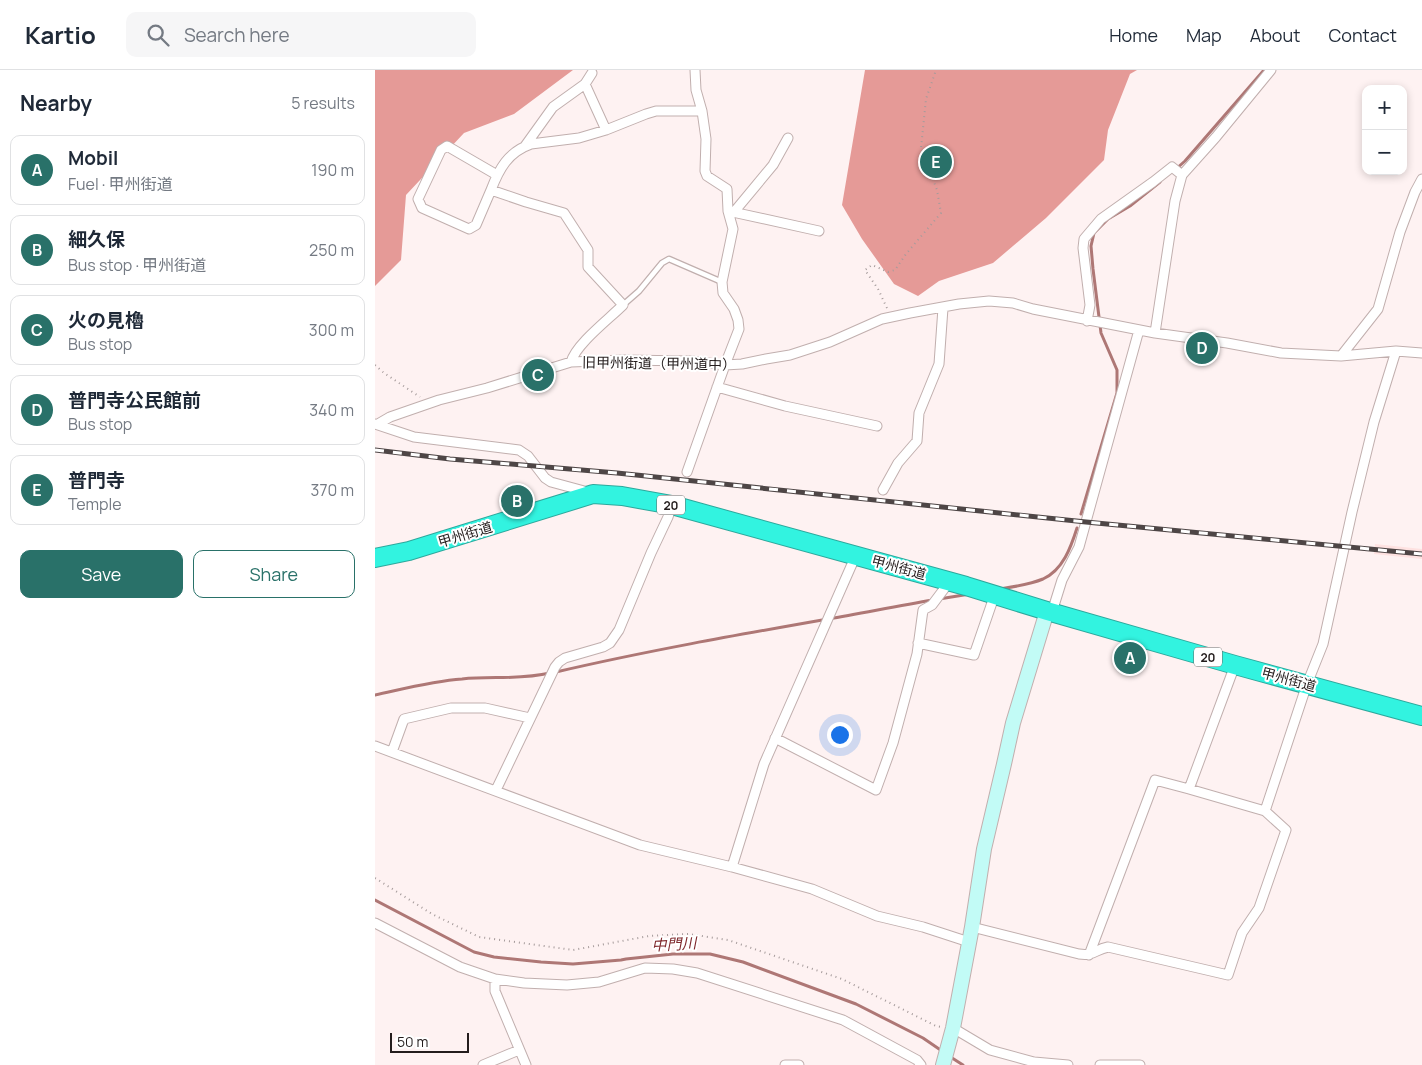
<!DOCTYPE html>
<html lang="en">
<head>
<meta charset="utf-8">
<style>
  :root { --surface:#fff; --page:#f6f6f7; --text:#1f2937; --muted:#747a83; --line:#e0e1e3; --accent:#297169 }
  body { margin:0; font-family:Manrope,"Noto Sans JP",sans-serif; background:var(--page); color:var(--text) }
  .controls { position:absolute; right:15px; top:15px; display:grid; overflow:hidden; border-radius:10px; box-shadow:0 2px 8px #0003 }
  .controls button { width:45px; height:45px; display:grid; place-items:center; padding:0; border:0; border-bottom:1px solid var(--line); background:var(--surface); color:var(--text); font:25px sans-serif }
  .scale { position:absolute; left:15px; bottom:12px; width:79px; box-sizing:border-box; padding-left:5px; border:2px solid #241d1d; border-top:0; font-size:14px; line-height:18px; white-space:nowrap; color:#241d1d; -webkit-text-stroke:4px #fff; paint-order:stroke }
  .you { position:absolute; left:464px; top:664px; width:18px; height:18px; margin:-12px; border:4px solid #fff; border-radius:50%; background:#1a73e8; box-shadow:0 0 0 8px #1a73e833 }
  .badge { display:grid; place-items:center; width:32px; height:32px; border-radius:50%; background:var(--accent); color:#fff; font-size:16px; font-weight:700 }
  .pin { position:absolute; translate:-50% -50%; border:2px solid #fff; box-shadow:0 1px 5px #0006 }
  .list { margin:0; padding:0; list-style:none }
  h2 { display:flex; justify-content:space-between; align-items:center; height:65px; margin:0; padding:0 20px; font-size:21px }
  h2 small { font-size:16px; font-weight:400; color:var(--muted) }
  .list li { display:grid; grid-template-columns:32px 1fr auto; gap:15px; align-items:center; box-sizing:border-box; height:70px; margin:0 10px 10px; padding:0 10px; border:1px solid var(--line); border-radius:10px }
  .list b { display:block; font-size:19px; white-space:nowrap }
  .list p { margin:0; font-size:16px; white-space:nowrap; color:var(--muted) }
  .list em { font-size:16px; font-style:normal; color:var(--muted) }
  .actions { display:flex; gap:10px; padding:15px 20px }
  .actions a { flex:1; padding:11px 0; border:1px solid var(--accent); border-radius:10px; text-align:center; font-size:18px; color:var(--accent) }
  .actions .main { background:var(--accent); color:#fff }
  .icon { flex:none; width:28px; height:28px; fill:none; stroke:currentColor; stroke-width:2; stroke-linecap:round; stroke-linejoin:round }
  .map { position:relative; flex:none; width:1047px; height:995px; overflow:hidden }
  header { display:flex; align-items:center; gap:30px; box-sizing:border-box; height:70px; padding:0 25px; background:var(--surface); border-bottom:1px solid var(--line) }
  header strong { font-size:24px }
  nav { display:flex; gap:28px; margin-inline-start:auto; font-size:18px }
  .search { width:350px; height:45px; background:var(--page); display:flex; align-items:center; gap:12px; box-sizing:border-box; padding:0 18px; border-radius:10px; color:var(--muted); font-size:19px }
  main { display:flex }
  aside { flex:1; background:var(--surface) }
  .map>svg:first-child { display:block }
</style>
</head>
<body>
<header>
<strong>Kartio</strong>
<div class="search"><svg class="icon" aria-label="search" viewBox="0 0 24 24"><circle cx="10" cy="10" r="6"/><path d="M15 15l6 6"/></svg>Search here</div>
<nav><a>Home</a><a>Map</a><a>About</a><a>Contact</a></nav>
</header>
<main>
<aside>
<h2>Nearby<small>5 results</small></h2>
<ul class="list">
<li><span class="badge">A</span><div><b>Mobil</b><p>Fuel · 甲州街道</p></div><em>190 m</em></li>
<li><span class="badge">B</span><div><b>細久保</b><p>Bus stop · 甲州街道</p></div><em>250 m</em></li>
<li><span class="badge">C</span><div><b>火の見櫓</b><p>Bus stop</p></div><em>300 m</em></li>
<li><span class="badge">D</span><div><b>普門寺公民館前</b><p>Bus stop</p></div><em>340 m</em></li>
<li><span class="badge">E</span><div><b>普門寺</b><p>Temple</p></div><em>370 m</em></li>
</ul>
<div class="actions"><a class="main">Save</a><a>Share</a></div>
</aside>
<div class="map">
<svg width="1047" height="995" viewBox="0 0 1047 995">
  <rect width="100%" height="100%" fill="#fef2f2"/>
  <path fill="#fee2e1" d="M 1000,474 L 1047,479 L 1047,489 L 999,484 Z"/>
  <path fill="#e59a97" d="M 0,0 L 198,0 L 139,44 L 89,63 L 31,125 L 26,190 L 0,216 Z
    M 490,0 L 762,0 L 755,4 L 733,60 L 729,90 L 671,148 L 618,193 L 564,211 L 543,226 L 519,214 L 487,169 L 467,135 Z"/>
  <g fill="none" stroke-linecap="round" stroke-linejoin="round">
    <path stroke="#ae7775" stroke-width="3" d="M 801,99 L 810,91 L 889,0
      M 706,444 L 742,323 L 742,300 L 726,263 L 718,199 L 716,176 L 719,163 L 733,149 L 755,136 L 785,112
      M 625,519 C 638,517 656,514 668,509 C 688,500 696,477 702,458
      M 564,529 L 595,524
      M 181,602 C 271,581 362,565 453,549 C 488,543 522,536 558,530
      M 0,625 C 28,619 58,611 87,609 C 116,606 146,610 175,603
      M 0,830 L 99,882 L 119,887 L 166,892 L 198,894 L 246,890 L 251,889 L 298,884 L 335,884 L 368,892 L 481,934 L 548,968 L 567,981
      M 574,986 L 588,995"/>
    <g stroke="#c1afae" stroke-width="7">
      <path id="lane" d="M 248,235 L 264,221 L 287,193 L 294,189 L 347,212"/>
    </g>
    <g stroke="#c1afae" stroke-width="11">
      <path id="street" d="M 210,14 L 231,60
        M 150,76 L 178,37 L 210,14 L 217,3
        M 116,120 L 101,155 L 94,159 L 47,138 L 43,129 L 66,80 L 72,76 L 122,105
        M 353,141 L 444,161
        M 359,142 L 398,95 L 413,68
        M 712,251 L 715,235 L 708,178 L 709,169 L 726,149 L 778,112 L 797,97 L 807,105
        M 780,263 L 800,131 L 807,105 L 841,67 L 896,0
        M 966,286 L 1003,239 L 1025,162 L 1040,122 L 1047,109
        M 196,292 C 201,274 234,249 248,235 L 213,197 L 213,180 L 189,143 L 151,132 L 116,120 C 124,99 133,82 156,74 L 204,68 L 231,60 L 271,44 L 281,41 L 327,41
        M 342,317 L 410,336 L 502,356
        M 0,354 L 39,367 L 144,380 L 153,386 L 170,408 L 176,412 L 213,422
        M 3,354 L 15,347 L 64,330 L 112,318 L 196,292 L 249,290 L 316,291 L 350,295 L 367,294 L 391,289 L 415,285 L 455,272 L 507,249 L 535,243 L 584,234 L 614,231 L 638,233 L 658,239 L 780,263 L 852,273 L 906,283 L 966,286 L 1021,281 L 1047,283
        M 312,402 L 350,295 L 364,259 L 363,250 L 359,239 L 348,223 L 347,212 L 358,159 L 353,141 L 352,119 L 332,106 L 330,101 L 331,69 L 327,41 L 321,20 L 320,0
        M 508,420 L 523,393 L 542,371 L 544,343 L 564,294 L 568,238
        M 677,542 L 687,510 L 704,477 L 764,260
        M 543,573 L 599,585 L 620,524
        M 400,668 L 501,720 L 518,673 L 542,584 L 548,540 L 557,535 L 575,511
        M 0,676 L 265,775 L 357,797 L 437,819 L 502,846 L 548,857 L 594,872
        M 17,682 L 29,649 L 76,638 L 110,638 L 155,648
        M 121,720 L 180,597 L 184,592 L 190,588 L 228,577 L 235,573 L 244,560 L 276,483 L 293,447 L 297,435
        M 890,741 L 932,614 L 948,574 L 977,442 L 999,352 L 1021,281
        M 357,797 L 389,694 L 481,485
        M 0,853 L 85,897 L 120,909 L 149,913 L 192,915 L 224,912 L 270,898 L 298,899 L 322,903 L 468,950 L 542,990 L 546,995
        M 597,857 L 704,884 C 720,886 719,880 733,877 L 853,905 L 867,863 L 884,838 L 911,760 L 890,741 L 814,719
        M 714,885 L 780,710 L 814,719 L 860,595
        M 120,909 L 120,921 L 151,995
        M 578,958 L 615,980 L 659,992 L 693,995
        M 108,995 L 144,980
        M 410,995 L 424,995
        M 725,995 L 765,995"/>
    </g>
    <g stroke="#c1afae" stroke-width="16">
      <path id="secondary" d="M 568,995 L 578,958 L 597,857 L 609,779 L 629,694 L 638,653 L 672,541"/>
    </g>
    <g stroke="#2da89c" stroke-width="20">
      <path id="highway" d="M 0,488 L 34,481 L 218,424 L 247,426 L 297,435 L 591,516 L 672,541 L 860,595 L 1047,646"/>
    </g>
    <path stroke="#a59b9b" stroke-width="2" stroke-dasharray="1 4" stroke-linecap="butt" d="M 512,238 L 503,219 L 490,200 L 497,195 L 513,202 L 520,200 L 531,184 L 566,143 L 562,120 L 546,78 L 551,29 L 561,0
      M 0,295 L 9,303 L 45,327
      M 0,808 L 57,844 L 104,867 L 198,880 L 274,866 L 314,864 L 353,870 L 467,909 L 561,956 L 566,957"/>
    <use href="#lane" stroke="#fff" stroke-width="4.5"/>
    <use href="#street" stroke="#fff" stroke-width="9"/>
    <use href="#secondary" stroke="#c2fbf6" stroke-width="14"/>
    <use href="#highway" stroke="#32f3e0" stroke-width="18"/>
    <g stroke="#4e4646" stroke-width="5">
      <path id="rail" d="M 0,380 L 75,389 L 242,403 L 711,452 L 1047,484"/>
    </g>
    <use href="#rail" stroke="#fff" stroke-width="3" stroke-dasharray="9" stroke-linecap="butt"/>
  </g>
  <g text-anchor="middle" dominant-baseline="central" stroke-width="4" stroke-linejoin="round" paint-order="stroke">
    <g fill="#fff" stroke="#666161" stroke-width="1">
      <rect x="282" y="425.5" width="28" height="19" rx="4"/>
      <rect x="819" y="577.5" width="28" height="19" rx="4"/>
    </g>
    <g font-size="12" font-weight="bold" fill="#241d1d">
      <text x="296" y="435">20</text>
      <text x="833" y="587">20</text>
    </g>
    <g font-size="14" fill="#241d1d" stroke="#fff">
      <text transform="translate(284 293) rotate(1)">旧甲州街道（甲州道中）</text>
      <text transform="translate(90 464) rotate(-17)">甲州街道</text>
      <text transform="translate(524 497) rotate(15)">甲州街道</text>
      <text transform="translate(914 609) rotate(15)">甲州街道</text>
    </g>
    <g font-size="15" font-style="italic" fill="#7f282c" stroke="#fff">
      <text transform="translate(299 874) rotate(-3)">中門川</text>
    </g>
  </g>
</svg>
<div class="controls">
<button>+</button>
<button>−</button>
</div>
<div class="scale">50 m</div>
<div class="you"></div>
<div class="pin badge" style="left:755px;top:588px">A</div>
<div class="pin badge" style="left:142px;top:431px">B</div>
<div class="pin badge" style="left:163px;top:305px">C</div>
<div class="pin badge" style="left:827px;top:278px">D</div>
<div class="pin badge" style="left:561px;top:92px">E</div>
</div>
</main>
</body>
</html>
